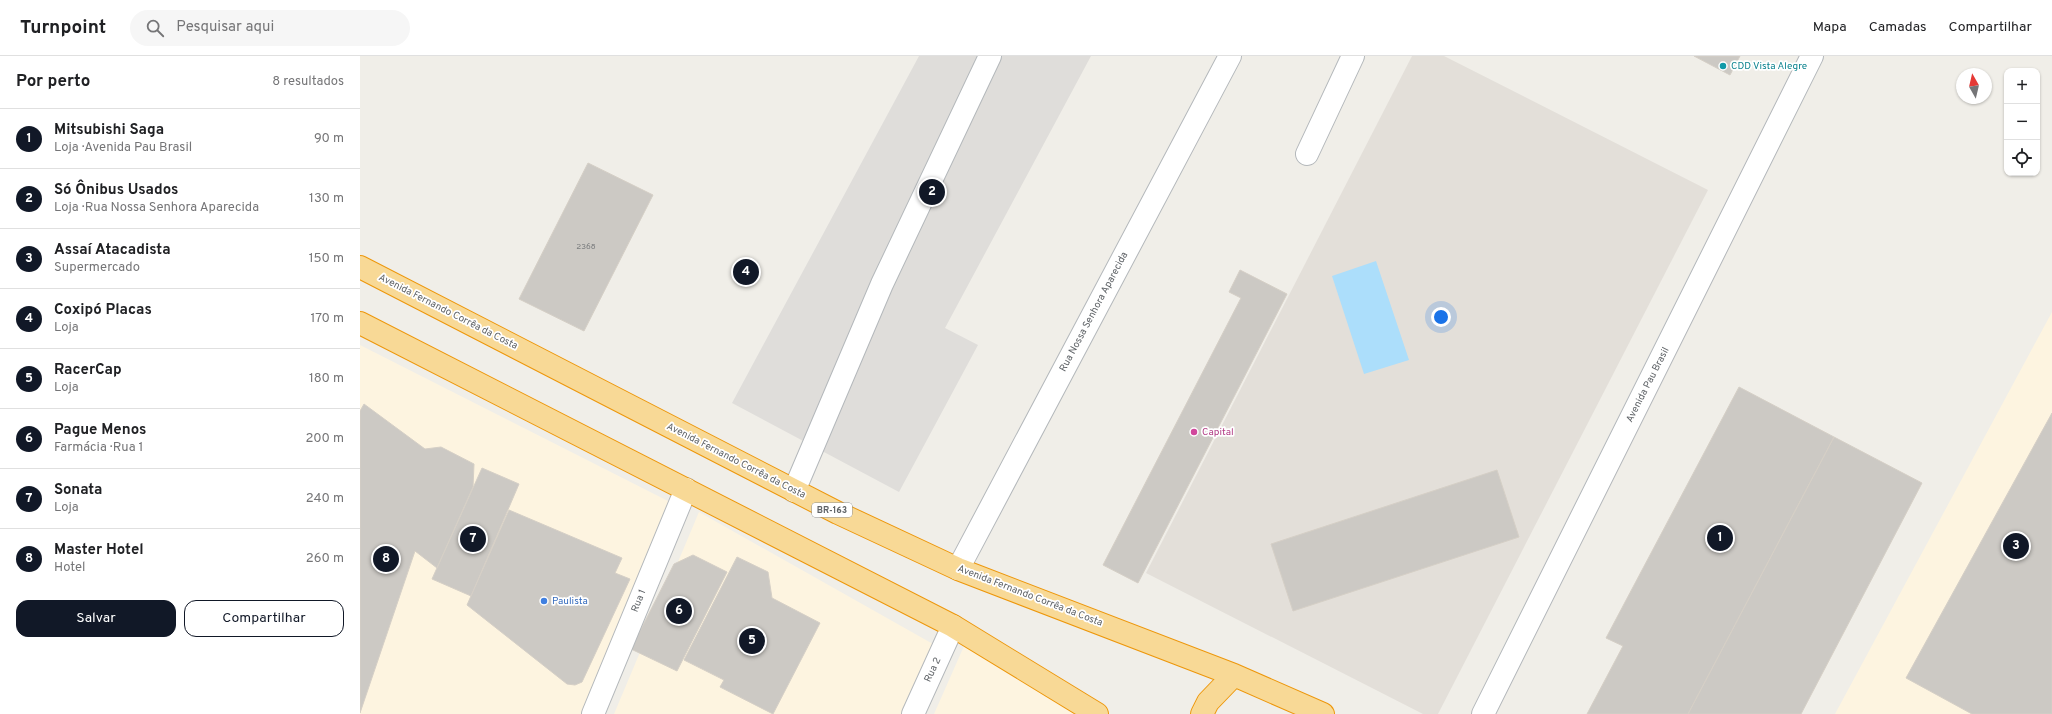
<!DOCTYPE html>
<html lang="pt">
<head>
<meta charset="utf-8">
<style>
  :root { --surface:#fff; --page:#f6f6f6; --text:#202124; --muted:#757577; --line:#e0e0e0; --accent:#111827 }
  body { margin:0; font-family:Overpass,sans-serif; background:var(--page); color:var(--text) }
  .controls { position:absolute; right:12px; top:12px; display:grid; overflow:hidden; border-radius:8px; box-shadow:0 1px 3px #0004 }
  .controls button { width:36px; height:36px; display:grid; place-items:center; padding:0; border:0; border-bottom:1px solid var(--line); background:var(--surface); color:var(--text); font:20px sans-serif }
  .compass { position:absolute; left:1596px; top:12px; width:36px; height:36px; border-radius:50%; background:var(--surface); box-shadow:0 1px 3px #0004; rotate:352deg }
  .you { position:absolute; left:1081px; top:261px; width:14px; height:14px; margin:-10px; border:3px solid #fff; border-radius:50%; background:#1a73e8; box-shadow:0 0 0 6px #1a73e833 }
  .badge { display:grid; place-items:center; width:26px; height:26px; border-radius:50%; background:var(--accent); color:#fff; font-size:13px; font-weight:700 }
  .pin { position:absolute; translate:-50% -50%; border:2px solid #fff; box-shadow:0 1px 4px #0006 }
  .list { margin:0; padding:0; list-style:none }
  h2 { display:flex; justify-content:space-between; align-items:center; height:52px; margin:0; padding:0 16px; font-size:17px }
  h2 small { font-size:13px; font-weight:400; color:var(--muted) }
  .list li { display:grid; grid-template-columns:26px 1fr auto; gap:12px; align-items:center; box-sizing:border-box; height:60px; padding:0 16px; border-top:1px solid var(--line) }
  .list b { display:block; font-size:15px; white-space:nowrap }
  .list p { margin:0; font-size:13px; white-space:nowrap; color:var(--muted) }
  .list em { font-size:13px; font-style:normal; color:var(--muted) }
  .actions { display:flex; gap:8px; padding:12px 16px }
  .actions a { flex:1; padding:9px 0; border:1px solid var(--accent); border-radius:12px; text-align:center; font-size:14px; color:var(--accent) }
  .actions .main { background:var(--accent); color:#fff }
  .icon { flex:none; width:22px; height:22px; fill:none; stroke:currentColor; stroke-width:2; stroke-linecap:round; stroke-linejoin:round }
  .map { position:relative; flex:none; width:1692px; height:658px; overflow:hidden }
  header { display:flex; align-items:center; gap:24px; box-sizing:border-box; height:56px; padding:0 20px; background:var(--surface); border-bottom:1px solid var(--line) }
  header strong { font-size:19px }
  nav { display:flex; gap:22px; margin-inline-start:auto; font-size:14px }
  .search { width:280px; height:36px; background:var(--page); display:flex; align-items:center; gap:10px; box-sizing:border-box; padding:0 14px; border-radius:22px; color:var(--muted); font-size:15px }
  main { display:flex }
  aside { flex:1; background:var(--surface) }
  .map>svg:first-child { display:block }
</style>
</head>
<body>
<header>
<strong>Turnpoint</strong>
<div class="search"><svg class="icon" aria-label="search" viewBox="0 0 24 24"><circle cx="10" cy="10" r="6"/><path d="M15 15l6 6"/></svg>Pesquisar aqui</div>
<nav><a>Mapa</a><a>Camadas</a><a>Compartilhar</a></nav>
</header>
<main>
<aside>
<h2>Por perto<small>8 resultados</small></h2>
<ul class="list">
<li><span class="badge">1</span><div><b>Mitsubishi Saga</b><p>Loja · Avenida Pau Brasil</p></div><em>90 m</em></li>
<li><span class="badge">2</span><div><b>Só Ônibus Usados</b><p>Loja · Rua Nossa Senhora Aparecida</p></div><em>130 m</em></li>
<li><span class="badge">3</span><div><b>Assaí Atacadista</b><p>Supermercado</p></div><em>150 m</em></li>
<li><span class="badge">4</span><div><b>Coxipó Placas</b><p>Loja</p></div><em>170 m</em></li>
<li><span class="badge">5</span><div><b>RacerCap</b><p>Loja</p></div><em>180 m</em></li>
<li><span class="badge">6</span><div><b>Pague Menos</b><p>Farmácia · Rua 1</p></div><em>200 m</em></li>
<li><span class="badge">7</span><div><b>Sonata</b><p>Loja</p></div><em>240 m</em></li>
<li><span class="badge">8</span><div><b>Master Hotel</b><p>Hotel</p></div><em>260 m</em></li>
</ul>
<div class="actions"><a class="main">Salvar</a><a>Compartilhar</a></div>
</aside>
<div class="map">
<svg width="1692" height="658" viewBox="0 0 1692 658">
  <rect width="100%" height="100%" fill="#f0eee8"/>
  <path fill="#fdf4e0" d="M 1692,256 L 1692,658 L 1475,658 Z
    M 0,289 L 310,446 L 222,658 L 0,658 Z
    M 339,456 L 573,588 L 544,658 L 254,658 Z
    M 608,581 L 724,658 L 574,658 Z"/>
  <path fill="#dfddda" d="M 559,0 L 731,0 L 585,272 L 618,289 L 539,436 L 372,347 Z"/>
  <path fill="#e3dfd9" d="M 1052,0 L 1084,0 L 1348,134 L 1078,658 L 1063,658 L 786,517 Z"/>
  <path fill="#acdefb" d="M 1016,205 L 1049,304 L 1004,318 L 972,220 Z"/>
  <path fill="#ccc9c4" stroke="#d5cfc6" d="M 1334,0 L 1380,0 L 1370,19 Z
    M 228,107 L 293,139 L 224,275 L 159,243 Z
    M 880,214 L 927,238 L 778,527 L 743,509 L 881,242 L 869,236 Z
    M 1379,331 L 1474,381 L 1328,658 L 1227,658 L 1263,590 L 1246,582 Z
    M 4,348 L 65,393 L 81,391 L 114,408 L 113,431 L 77,512 L 55,495 L 0,657 L 0,355 Z
    M 1692,357 L 1692,658 L 1612,658 L 1546,622 Z
    M 1474,381 L 1562,427 L 1441,658 L 1328,658 Z
    M 122,412 L 159,428 L 111,540 L 72,523 Z
    M 1137,414 L 1159,481 L 933,555 L 911,488 Z
    M 149,454 L 262,502 L 255,517 L 270,523 L 222,626 L 215,629 L 207,628 L 107,549 Z
    M 333,499 L 367,516 L 317,615 L 271,593 L 314,508 Z
    M 377,501 L 408,516 L 412,542 L 460,567 L 413,658 L 360,631 L 364,624 L 324,604 Z"/>
  <g fill="none" stroke-linecap="round" stroke-linejoin="round">
    <g stroke="#b4b8bb" stroke-width="24">
      <path id="minor" d="M 947,98 L 993,0
        M 434,435 L 522,228 L 630,0
        M 598,513 L 870,0
        M 233,658 L 326,433
        M 553,658 L 593,570
        M 1123,658 L 1452,0"/>
    </g>
    <g stroke="#ed970b" stroke-width="24">
      <path id="highway" d="M 0,211 L 478,457 L 598,513 L 874,619 L 963,658
        M 0,267 L 593,570 L 737,658
        M 842,658 L 848,646 L 874,619"/>
    </g>
    <use href="#minor" stroke="#fff" stroke-width="22"/>
    <use href="#highway" stroke="#f8d996" stroke-width="22"/>
  </g>
  <circle fill="#0f9aa8" stroke="#fff" stroke-width="1.5" cx="1363" cy="10" r="4"/>
  <circle fill="#d1479c" stroke="#fff" stroke-width="1.5" cx="834" cy="376" r="4"/>
  <circle fill="#3f7fe0" stroke="#fff" stroke-width="1.5" cx="184" cy="545" r="4"/>
  <g text-anchor="middle" dominant-baseline="central" stroke-width="3.5" stroke-linejoin="round" paint-order="stroke">
    <g font-size="8" fill="#7a7c7e">
      <text x="226" y="191">2368</text>
    </g>
    <rect fill="#fff" stroke="#8f9295" stroke-width="1" x="452" y="447" width="40" height="14" rx="3"/>
    <g font-size="9" font-weight="bold" fill="#5f6367">
      <text x="472" y="454">BR-163</text>
    </g>
    <g font-size="10" fill="#0d838f" stroke="#fff" text-anchor="start">
      <text x="1371" y="10">CDD Vista Alegre</text>
    </g>
    <g font-size="10" fill="#5f6367" stroke="#fff">
      <text transform="translate(88 256) rotate(27)">Avenida Fernando Corrêa da Costa</text>
      <text transform="translate(734 256) rotate(-62)">Rua Nossa Senhora Aparecida</text>
      <text transform="translate(1288 329) rotate(-63)">Avenida Pau Brasil</text>
      <text transform="translate(376 405) rotate(27)">Avenida Fernando Corrêa da Costa</text>
      <text transform="translate(670 540) rotate(21)">Avenida Fernando Corrêa da Costa</text>
      <text transform="translate(279 545) rotate(-68)">Rua 1</text>
      <text transform="translate(573 614) rotate(-65)">Rua 2</text>
    </g>
    <g font-size="10" fill="#b23c85" stroke="#fff" text-anchor="start">
      <text x="842" y="376">Capital</text>
    </g>
    <g font-size="10" fill="#366cbe" stroke="#fff" text-anchor="start">
      <text x="192" y="545">Paulista</text>
    </g>
  </g>
</svg>
<div class="controls">
<button>+</button>
<button>−</button>
<button><svg class="icon" aria-label="locate" viewBox="0 0 24 24"><circle cx="12" cy="12" r="6"/><path d="M12 2v4M12 18v4M2 12h4M18 12h4"/></svg></button>
</div>
<svg class="compass" viewBox="-18 -18 36 36"><path d="M0-13l5 13h-10z" fill="#e53935"/><path d="M0 13l5-13h-10z" fill="#757577"/></svg>
<div class="you"></div>
<div class="pin badge" style="left:1360px;top:482px">1</div>
<div class="pin badge" style="left:572px;top:136px">2</div>
<div class="pin badge" style="left:1656px;top:490px">3</div>
<div class="pin badge" style="left:386px;top:216px">4</div>
<div class="pin badge" style="left:392px;top:585px">5</div>
<div class="pin badge" style="left:319px;top:555px">6</div>
<div class="pin badge" style="left:113px;top:483px">7</div>
<div class="pin badge" style="left:26px;top:503px">8</div>
</div>
</main>
</body>
</html>
